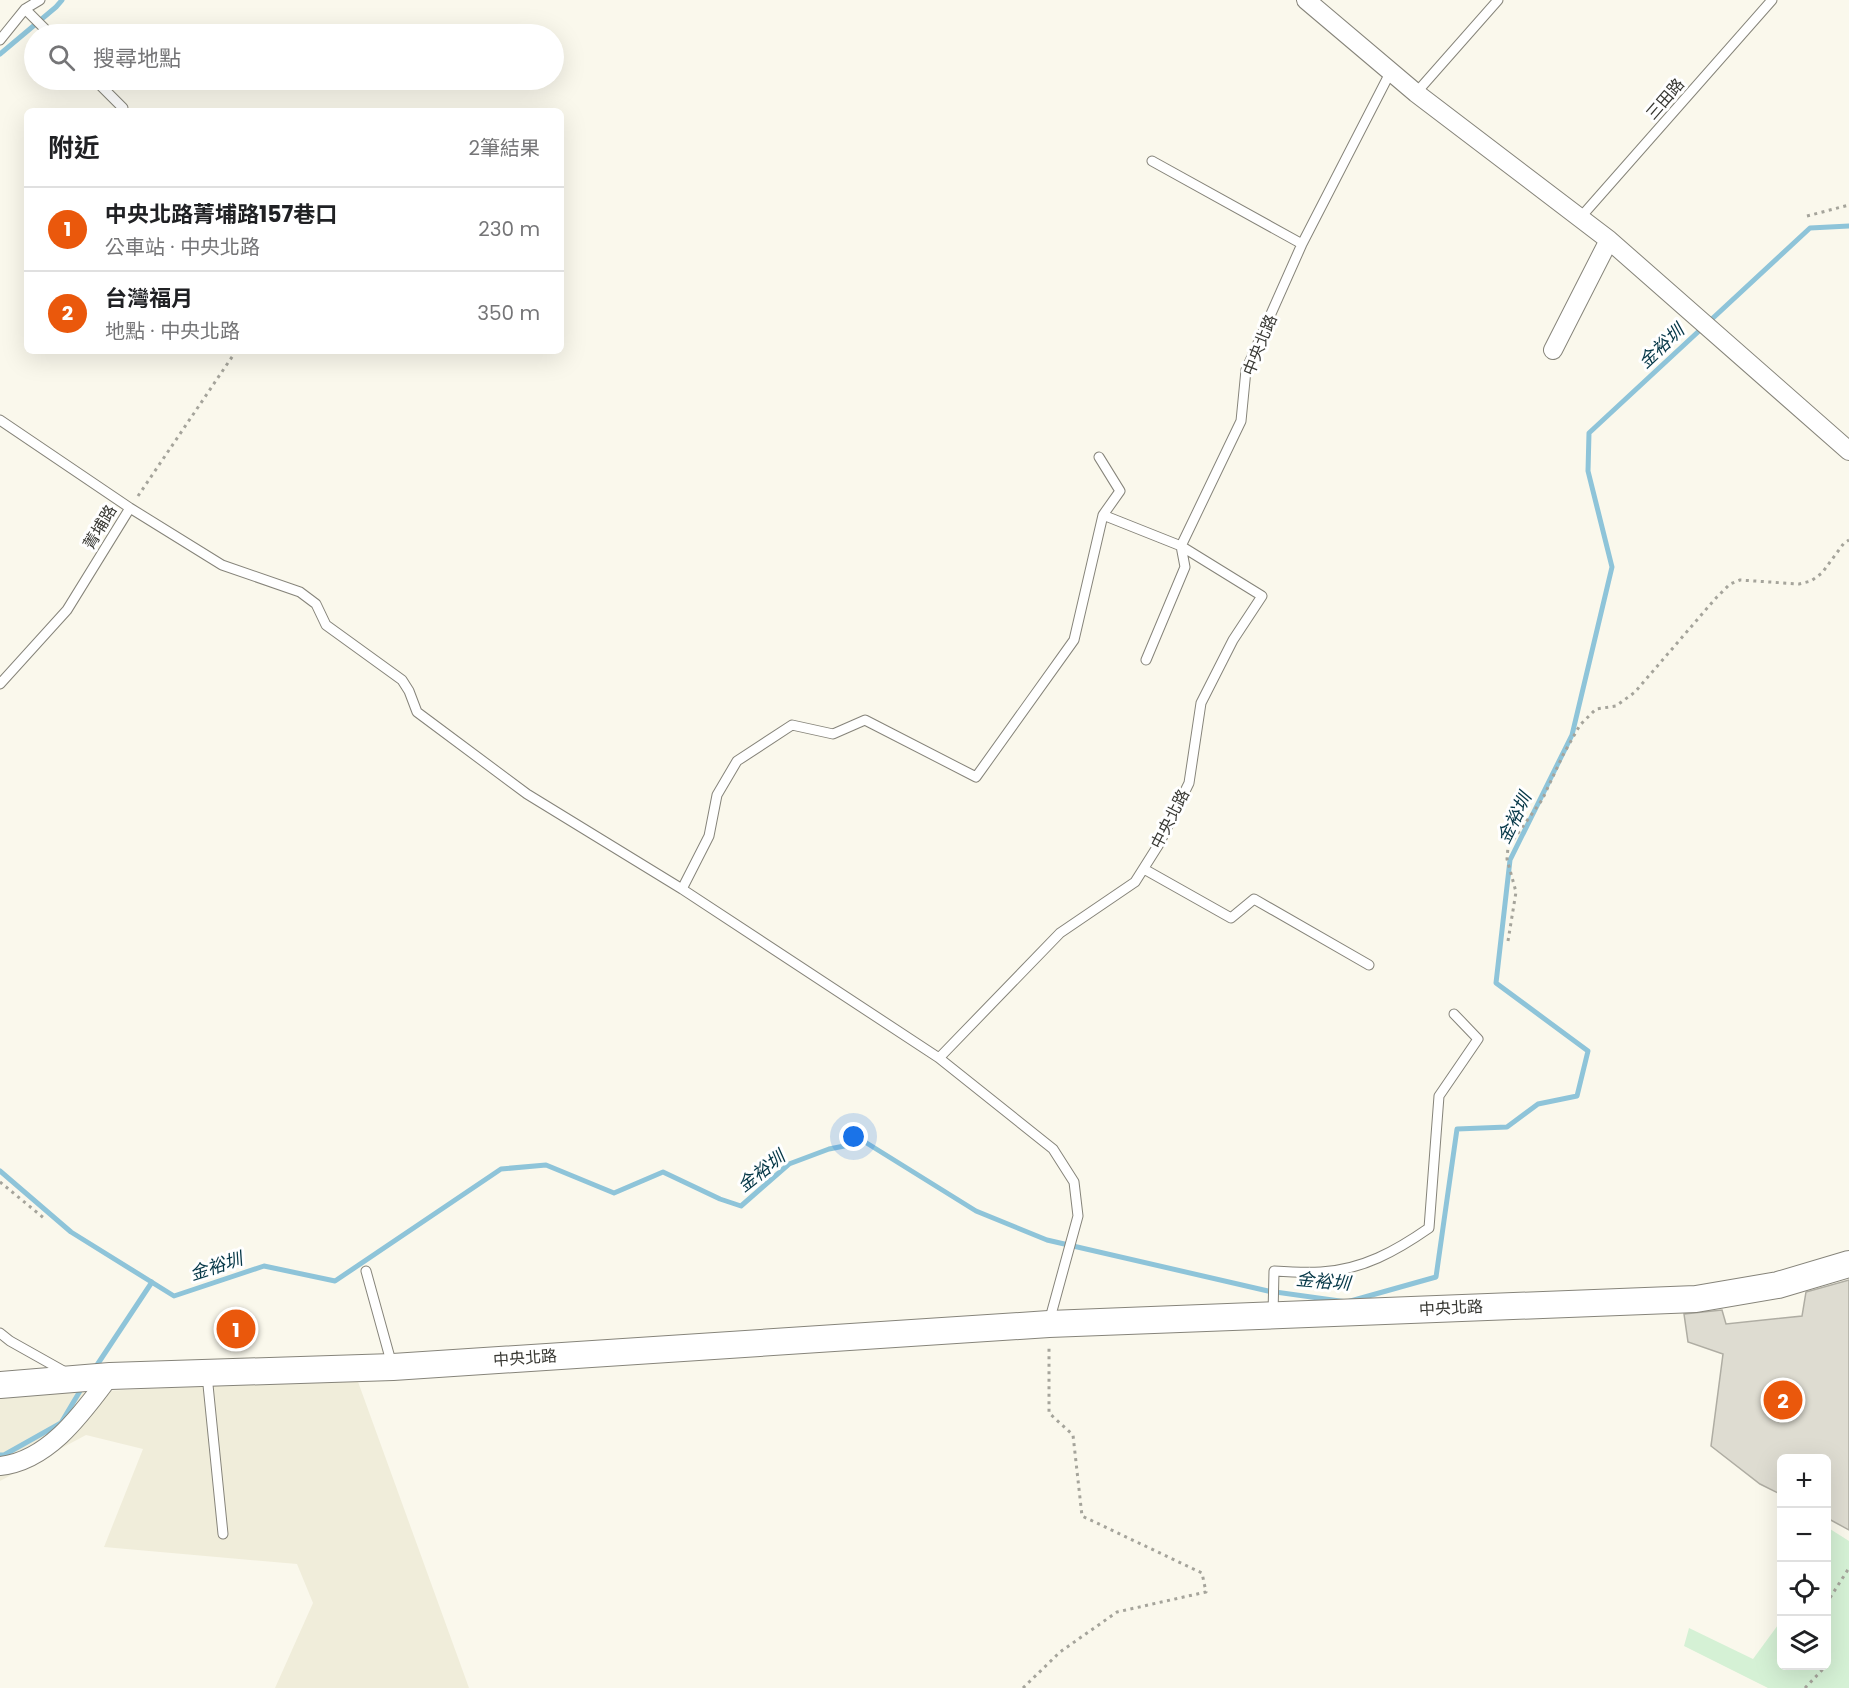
<!DOCTYPE html>
<html lang="zh-TW">
<head>
<meta charset="utf-8">
<style>
  :root { --surface:#fff; --page:#f2f2f2; --text:#202124; --muted:#757577; --line:#e0e0e0; --accent:#ea580c }
  body { margin:0; font-family:Poppins,"Noto Sans TC",sans-serif; background:var(--page); color:var(--text) }
  .controls { position:absolute; right:18px; bottom:18px; display:grid; overflow:hidden; border-radius:9px; box-shadow:0 6px 24px #0002 }
  .controls button { width:54px; height:54px; display:grid; place-items:center; padding:0; border:0; border-bottom:2px solid var(--line); background:var(--surface); color:var(--text); font:30px sans-serif }
  .you { position:absolute; left:854px; top:1137px; width:21px; height:21px; margin:-15px; border:4px solid #fff; border-radius:50%; background:#1a73e8; box-shadow:0 0 0 9px #1a73e833 }
  .badge { display:grid; place-items:center; width:39px; height:39px; border-radius:50%; background:var(--accent); color:#fff; font-size:20px; font-weight:700 }
  .pin { position:absolute; translate:-50% -50%; border:3px solid #fff; box-shadow:0 2px 6px #0006 }
  .list { margin:0; padding:0; list-style:none }
  h2 { display:flex; justify-content:space-between; align-items:center; height:78px; margin:0; padding:0 24px; font-size:26px }
  h2 small { font-size:20px; font-weight:400; color:var(--muted) }
  .list li { display:grid; grid-template-columns:39px 1fr auto; gap:18px; align-items:center; box-sizing:border-box; height:84px; padding:0 24px; border-top:2px solid var(--line) }
  .list b { display:block; font-size:22px; white-space:nowrap }
  .list p { margin:0; font-size:20px; white-space:nowrap; color:var(--muted) }
  .list em { font-size:20px; font-style:normal; color:var(--muted) }
  .icon { flex:none; width:33px; height:33px; fill:none; stroke:currentColor; stroke-width:2; stroke-linecap:round; stroke-linejoin:round }
  .map { position:relative; flex:none; width:1849px; height:1688px; overflow:hidden }
  .search { position:absolute; background:var(--surface); box-shadow:0 6px 24px #0002; left:24px; top:24px; width:540px; height:66px; display:flex; align-items:center; gap:15px; box-sizing:border-box; padding:0 21px; border-radius:33px; color:var(--muted); font-size:22px }
  .panel { position:absolute; background:var(--surface); box-shadow:0 6px 24px #0002; left:24px; top:108px; width:540px; height:246px; border-radius:9px }
  .map>svg:first-child { display:block }
</style>
</head>
<body>
<div class="map">
<svg width="1849" height="1688" viewBox="0 0 1849 1688">
  <rect width="100%" height="100%" fill="#faf8ec"/>
  <path fill="#f0edda" d="M 357,1379 L 469,1688 L 275,1688 L 313,1603 L 297,1564 L 104,1547 L 143,1449 L 86,1435 L 0,1481 L 0,1396 Z"/>
  <path fill="#d5f1d5" d="M 1830,1529 L 1849,1541 L 1849,1688 L 1768,1688 L 1684,1646 L 1689,1628 L 1753,1659 L 1781,1621 L 1782,1666 L 1826,1666 L 1826,1536 Z"/>
  <g fill="none" stroke-linecap="round" stroke-linejoin="round">
    <path stroke="#8ec4d9" stroke-width="5" d="M 0,54 L 56,7 L 62,0
      M 0,1171 L 71,1232 L 174,1296 L 264,1266 L 335,1281 L 501,1169 L 546,1165 L 614,1193 L 663,1172 L 720,1199 L 741,1206 L 789,1164 L 829,1149 L 865,1142 L 976,1211 L 1047,1240 L 1268,1291 L 1347,1302 L 1436,1277 L 1457,1129 L 1507,1127 L 1538,1104 L 1577,1096 L 1588,1051 L 1496,983 L 1510,860 L 1572,735 L 1612,567 L 1588,471 L 1589,433 L 1810,228 L 1849,226
      M 95,1368 L 152,1282
      M 0,1455 L 4,1455 L 61,1423 L 83,1386"/>
  </g>
  <path fill="#dedcd1" stroke="#afada3" stroke-width="1.5" d="M 1849,1280 L 1849,1530 L 1827,1518 L 1827,1458 L 1782,1458 L 1782,1495 L 1760,1484 L 1711,1446 L 1723,1354 L 1688,1342 L 1684,1314 L 1722,1310 L 1726,1324 L 1802,1316 L 1806,1292 Z"/>
  <g fill="none" stroke-linecap="round" stroke-linejoin="round">
    <g stroke="#86847a" stroke-width="11">
      <path id="lane" d="M 25,9 L 50,34
        M 0,40 L 25,9 L 40,0
        M 95,80 L 123,108
        M 1416,93 L 1498,0
        M 1152,161 L 1302,244
        M 1580,218 L 1772,0
        M 0,420 L 130,508 L 222,565 L 300,592 L 316,604 L 326,625 L 402,680 L 409,691 L 417,712 L 527,794 L 682,889 L 939,1058 L 1053,1149 L 1074,1182 L 1078,1216 L 1049,1322
        M 1099,457 L 1120,491 L 1103,515
        M 0,684 L 67,610 L 130,508
        M 1144,869 L 1231,918 L 1254,899 L 1369,965
        M 682,889 L 709,836 L 717,795 L 737,761 L 792,725 L 833,734 L 865,720 L 976,777 L 1074,640 L 1103,515 L 1181,546 L 1185,567 L 1146,660
        M 939,1058 L 1060,933 L 1135,882 L 1159,844 L 1189,783 L 1201,703 L 1233,640 L 1262,596 L 1181,546 L 1241,421 L 1246,370 L 1302,244 L 1391,71
        M 366,1271 L 392,1365
        M 1273,1314 L 1274,1271 C 1289,1272 1305,1273 1321,1272 C 1362,1270 1396,1251 1429,1228 L 1439,1096 L 1478,1039 L 1454,1014
        M 0,1333 L 10,1341 L 67,1373
        M 207,1375 L 223,1534"/>
    </g>
    <g stroke="#86847a" stroke-width="20">
      <path id="street" d="M 1306,0 L 1416,93 L 1609,240 L 1849,451
        M 1553,350 L 1609,240
        M 0,1466 C 49,1461 83,1412 110,1376"/>
    </g>
    <g stroke="#86847a" stroke-width="28">
      <path id="secondary" d="M 0,1385 L 110,1376 L 393,1367 L 1049,1324 L 1696,1299 L 1778,1285 L 1849,1264"/>
    </g>
    <path stroke="#a5a49b" stroke-width="3" stroke-dasharray="3 4.5" stroke-linecap="butt" d="M 1807,216 L 1849,205
      M 138,496 L 236,351
      M 1508,941 L 1516,892 L 1507,859 L 1508,847 L 1542,800 L 1563,755 L 1580,725 L 1596,709 L 1616,706 L 1635,692 L 1715,599 L 1730,584 L 1740,580 L 1799,584 L 1811,581 L 1822,573 L 1844,543 L 1849,540
      M 0,1182 L 45,1219
      M 1826,1604 L 1849,1568
      M 1023,1688 L 1060,1652 L 1117,1612 L 1206,1592 L 1202,1573 L 1082,1516 L 1073,1435 L 1049,1413 L 1049,1347
      M 1805,1688 L 1823,1669 L 1823,1666"/>
    <use href="#lane" stroke="#fff" stroke-width="9"/>
    <use href="#street" stroke="#fff" stroke-width="18"/>
    <use href="#secondary" stroke="#fff" stroke-width="26"/>
  </g>
  <g text-anchor="middle" dominant-baseline="central" stroke-width="6" stroke-linejoin="round" paint-order="stroke">
    <g font-size="16" fill="#383833" stroke="#fff">
      <text transform="translate(1665 99) rotate(-49)">三田路</text>
      <text transform="translate(1260 345) rotate(-68)">中央北路</text>
      <text transform="translate(100 527) rotate(-59)">菁埔路</text>
      <text transform="translate(1170 819) rotate(-63)">中央北路</text>
      <text transform="translate(1451 1308) rotate(-3)">中央北路</text>
      <text transform="translate(525 1358) rotate(-4)">中央北路</text>
    </g>
    <g font-size="18" font-style="italic" fill="#053747" stroke="#fff">
      <text transform="translate(1661 346) rotate(-43)">金裕圳</text>
      <text transform="translate(1514 818) rotate(-64)">金裕圳</text>
      <text transform="translate(761 1171) rotate(-38)">金裕圳</text>
      <text transform="translate(216 1266) rotate(-18)">金裕圳</text>
      <text transform="translate(1323 1281) rotate(5)">金裕圳</text>
    </g>
  </g>
</svg>
<div class="controls">
<button>+</button>
<button>−</button>
<button><svg class="icon" aria-label="locate" viewBox="0 0 24 24"><circle cx="12" cy="12" r="6"/><path d="M12 2v4M12 18v4M2 12h4M18 12h4"/></svg></button>
<button><svg class="icon" aria-label="layers" viewBox="0 0 24 24"><path d="M12 4l9 5-9 5-9-5zM3 14l9 5 9-5"/></svg></button>
</div>
<div class="you"></div>
<div class="pin badge" style="left:236px;top:1329px">1</div>
<div class="pin badge" style="left:1783px;top:1400px">2</div>
<div class="search"><svg class="icon" aria-label="search" viewBox="0 0 24 24"><circle cx="10" cy="10" r="6"/><path d="M15 15l6 6"/></svg>搜尋地點</div>
<section class="panel">
<h2>附近<small>2筆結果</small></h2>
<ul class="list">
<li><span class="badge">1</span><div><b>中央北路菁埔路157巷口</b><p>公車站 · 中央北路</p></div><em>230 m</em></li>
<li><span class="badge">2</span><div><b>台灣福月</b><p>地點 · 中央北路</p></div><em>350 m</em></li>
</ul>
</section>
</div>
</body>
</html>
